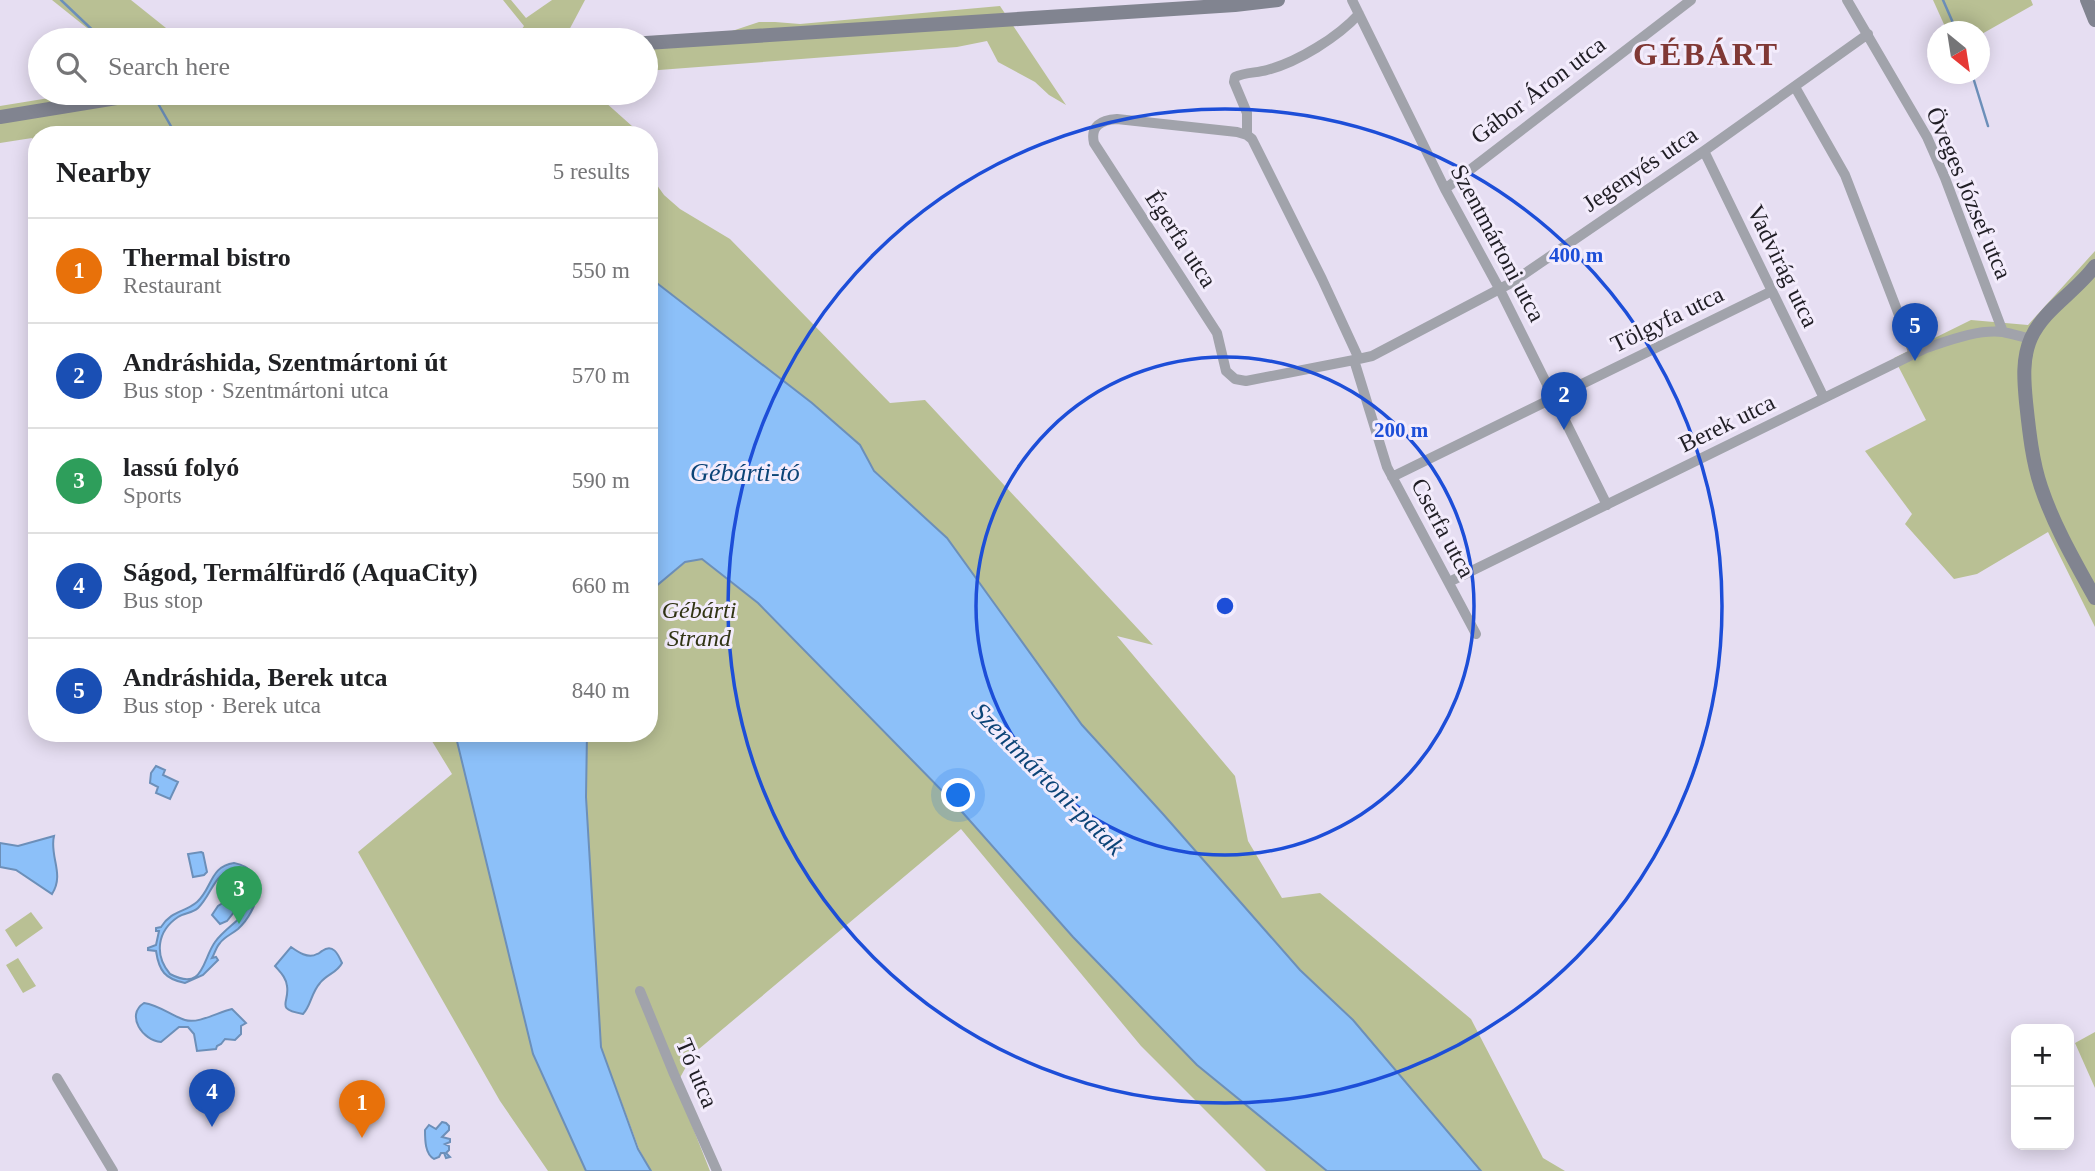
<!DOCTYPE html>
<html lang="en">
<head>
<meta charset="utf-8">
<style>
  :root { --surface:#fff; --page:#f2f2f2; --text:#202124; --muted:#757577; --line:#e0e0e0; --accent:#2563eb }
  body { margin:0; font-family:Georgia,serif; background:var(--page); color:var(--text) }
  .controls { position:absolute; right:21px; bottom:21px; display:grid; overflow:hidden; border-radius:14px; box-shadow:0 4px 18px #0003 }
  .controls button { width:63px; height:63px; display:grid; place-items:center; padding:0; border:0; border-bottom:2px solid var(--line); background:var(--surface); color:var(--text); font:35px sans-serif }
  .compass { position:absolute; left:1927px; top:21px; width:63px; height:63px; border-radius:50%; background:var(--surface); box-shadow:0 4px 18px #0003; rotate:150deg }
  .you { position:absolute; left:959px; top:796px; width:24px; height:24px; margin:-18px; border:5px solid #fff; border-radius:50%; background:#1a73e8; box-shadow:0 0 0 10px #1a73e833 }
  .badge { display:grid; place-items:center; width:46px; height:46px; border-radius:50%; background:var(--accent); color:#fff; font-size:23px; font-weight:700 }
  .pin { position:absolute; translate:-50% -58px; filter:drop-shadow(0 2px 4px #0008) }
  .pin::after { content:''; position:absolute; top:37px; width:24px; height:21px; background:inherit; clip-path:polygon(0 0,100% 0,50% 100%) }
  .list { margin:0; padding:0; list-style:none }
  h2 { display:flex; justify-content:space-between; align-items:center; height:91px; margin:0; padding:0 28px; font-size:30px }
  h2 small { font-size:23px; font-weight:400; color:var(--muted) }
  .list li { display:grid; grid-template-columns:46px 1fr auto; gap:21px; align-items:center; box-sizing:border-box; height:105px; padding:0 28px; border-top:2px solid var(--line) }
  .list b { display:block; font-size:26px; white-space:nowrap }
  .list p { margin:0; font-size:23px; white-space:nowrap; color:var(--muted) }
  .list em { font-size:23px; font-style:normal; color:var(--muted) }
  .icon { flex:none; width:38px; height:38px; fill:none; stroke:currentColor; stroke-width:2; stroke-linecap:round; stroke-linejoin:round }
  .map { position:relative; flex:none; width:2095px; height:1171px; overflow:hidden }
  .search { position:absolute; background:var(--surface); box-shadow:0 4px 18px #0003; left:28px; top:28px; width:630px; height:77px; display:flex; align-items:center; gap:18px; box-sizing:border-box; padding:0 24px; border-radius:38px; color:var(--muted); font-size:26px }
  .panel { position:absolute; background:var(--surface); box-shadow:0 4px 18px #0003; left:28px; top:126px; width:630px; height:616px; border-radius:28px }
  .map>svg:first-child { display:block }
</style>
</head>
<body>
<div class="map">
<svg width="2095" height="1171" viewBox="0 0 2095 1171">
  <rect width="100%" height="100%" fill="#e6def2"/>
  <path fill="#b9c094" d="M 52,0 L 131,0 L 181,40 L 102,40 Z
    M 503,0 L 511,0 L 526,18 L 552,0 L 585,0 L 567,34 L 514,40 L 524,26 Z
    M 1933,0 L 2031,0 L 2033,5 L 1980,35 L 1980,32 L 1947,31 Z
    M 1000,6 L 1066,105 L 1049,95 L 1035,82 L 998,62 L 987,41 L 957,47 L 646,71 L 646,40 L 578,40 L 729,32 L 759,22 L 775,22 L 800,24 Z
    M 80,93 L 595,93 L 642,135 L 37,135 L 37,143 L 32,138 L 0,143 L 0,106 Z
    M 649,174 L 664,195 L 680,209 L 730,239 L 890,403 L 925,400 L 1153,645 L 1117,636 L 1235,776 L 1248,841 L 1282,898 L 1320,893 L 1471,1019 L 1543,1158 L 1565,1171 L 1481,1171 L 1353,1020 L 1300,970 L 1163,814 L 1082,725 L 947,539 L 874,471 L 860,445 L 812,403 L 649,277 Z
    M 2095,251 L 2095,627 L 2048,532 L 1977,574 L 1954,579 L 1905,524 L 1912,514 L 1865,451 L 1926,420 L 1894,358 L 1971,320 L 2028,325 Z
    M 703,559 L 758,603 L 956,805 L 1073,937 L 1197,1065 L 1327,1171 L 1266,1171 L 1141,1046 L 961,829 L 693,1054 L 676,1085 L 710,1171 L 651,1171 L 639,1149 L 601,1047 L 586,797 L 587,733 L 649,733 L 649,592 L 686,562 Z
    M 427,733 L 455,733 L 533,1054 L 586,1171 L 548,1171 L 500,1101 L 358,852 L 452,774 Z
    M 31,912 L 43,928 L 16,947 L 5,930 Z
    M 18,958 L 36,986 L 23,993 L 6,965 Z
    M 2095,1032 L 2095,1088 L 2075,1043 Z"/>
  <path fill="#8cc0f9" stroke="#6c8fb9" stroke-width="2" fill-rule="evenodd" d="M 649,277 L 812,403 L 860,445 L 874,471 L 947,538 L 1082,725 L 1163,814 L 1300,970 L 1353,1020 L 1481,1171 L 1327,1171 L 1197,1065 L 1073,937 L 956,805 L 758,603 L 702,559 L 685,562 L 649,592 Z
    M 455,733 L 587,733 L 586,797 L 601,1047 L 638,1149 L 651,1171 L 586,1171 L 533,1054 Z
    M 156,766 L 165,770 L 163,775 L 178,782 L 170,799 L 156,793 L 158,787 L 150,783 L 151,773 Z
    M 54,836 C 49,856 65,874 52,894 L 16,870 L 0,867 L 0,843 L 18,846 Z
    M 201,852 L 203,853 L 207,872 L 204,875 L 193,877 L 188,854 Z
    M 234,863 C 271,870 258,911 238,929 C 232,934 224,937 220,943 C 216,947 215,953 212,958 L 216,957 L 218,960 L 203,975 L 185,983 C 165,979 159,971 156,951 L 148,950 L 148,948 L 156,945 L 159,931 L 156,931 L 156,928 L 161,927 C 172,910 184,913 197,902 C 212,889 210,866 234,863 ZM 240,869 L 250,877 L 254,888 L 246,910 L 242,908 L 243,915 C 234,924 222,932 215,942 C 202,960 204,992 170,974 C 154,955 157,931 178,917 C 184,913 193,913 198,908 C 214,892 213,870 240,869 Z
    M 226,901 L 231,905 L 234,912 L 227,921 L 220,924 L 212,915 L 218,906 Z
    M 291,947 C 298,952 308,959 317,954 C 319,954 320,952 322,951 C 333,943 338,954 342,963 C 337,973 327,974 320,983 C 311,993 311,1006 303,1014 C 274,1009 290,1003 287,986 C 286,977 280,972 275,966 Z
    M 144,1003 C 159,1005 172,1016 185,1020 C 199,1024 218,1012 232,1009 L 246,1023 L 241,1026 L 241,1034 L 235,1040 L 225,1039 L 221,1044 L 217,1046 L 216,1049 L 197,1051 L 194,1034 L 188,1027 L 179,1027 L 161,1042 C 143,1041 125,1015 144,1003 Z
    M 442,1122 L 446,1123 L 449,1126 L 449,1130 L 442,1137 L 450,1139 L 450,1142 L 445,1144 L 449,1146 L 449,1150 L 446,1153 L 450,1157 L 446,1158 L 444,1153 L 441,1153 L 439,1157 L 434,1159 C 425,1154 425,1140 425,1130 L 429,1125 L 436,1129 Z"/>
  <g fill="none" stroke-linecap="round" stroke-linejoin="round">
    <path stroke="#6c8fb9" stroke-width="2.5" d="M 61,0 L 103,40
      M 1943,0 L 1957,32
      M 1972,74 L 1988,126
      M 152,93 L 176,135"/>
    <path stroke="#a1a3ab" stroke-width="10" d="M 1352,0 L 1445,189 L 1500,290 L 1607,505
      M 1847,0 L 1927,137 L 1945,178 L 2003,332
      M 1795,87 L 1845,175 L 1914,354
      M 1247,135 L 1247,113 L 1234,82 L 1235,77 C 1245,72 1257,73 1267,70 C 1298,62 1338,37 1359,14
      M 1704,151 L 1824,398
      M 1445,189 L 1691,0
      M 1359,359 L 1322,279 L 1252,139 L 1247,135 L 1237,132 L 1117,119 C 1101,120 1090,126 1094,143 L 1217,333 L 1226,371 L 1235,379 L 1246,381 L 1354,360 L 1372,356 L 1511,283 L 1704,151 L 1868,34
      M 1354,360 L 1387,467 L 1476,634
      M 1392,477 L 1772,291
      M 1449,582 L 1926,348 C 1950,340 1978,329 2003,332 C 2013,334 2022,337 2031,339
      M 640,991 L 674,1074 L 717,1171
      M 57,1078 L 113,1171"/>
    <path stroke="#818490" stroke-width="14" d="M 2087,0 L 2095,20
      M 646,43 L 1235,5 L 1278,0
      M 0,117 L 147,93
      M 2095,266 C 2076,292 2044,309 2031,338 C 2022,358 2024,381 2026,402 C 2029,430 2032,460 2041,487 C 2054,526 2075,562 2095,598"/>
  </g>
  <g fill="none" stroke="#1d4ed8" stroke-width="3.5">
    <circle cx="1225" cy="606" r="249"/>
    <circle cx="1225" cy="606" r="497"/>
  </g>
  <g text-anchor="middle" dominant-baseline="central" stroke-width="6" stroke-linejoin="round" paint-order="stroke">
    <g font-size="24" fill="#201e25" stroke="#f3ecfc">
      <text transform="translate(1538 90) rotate(-37)">Gábor Áron utca</text>
      <text transform="translate(1640 169) rotate(-34)">Jegenyés utca</text>
      <text transform="translate(1969 193) rotate(67)">Öveges József utca</text>
      <text transform="translate(1181 239) rotate(57)">Égerfa utca</text>
      <text transform="translate(1498 243) rotate(62)">Szentmártoni utca</text>
      <text transform="translate(1783 266) rotate(64)">Vadvirág utca</text>
      <text transform="translate(1667 319) rotate(-26)">Tölgyfa utca</text>
      <text transform="translate(1727 423) rotate(-26)">Berek utca</text>
      <text transform="translate(1443 528) rotate(62)">Cserfa utca</text>
      <text transform="translate(697 1073) rotate(67)">Tó utca</text>
    </g>
    <g font-size="24" font-style="italic" fill="#313414" stroke="#f3ecfc">
      <text x="699" y="610">Gébárti<tspan x="699" dy="28">Strand</tspan></text>
    </g>
    <g font-size="26" font-style="italic" fill="#0c4477" stroke="#f3ecfc">
      <text x="745" y="472">Gébárti-tó</text>
      <text transform="translate(1048 779) rotate(45)">Szentmártoni-patak</text>
    </g>
    <g font-size="32" font-weight="bold" letter-spacing="2" fill="#803835" stroke="#f3ecfc">
      <text x="1706" y="54">GÉBÁRT</text>
    </g>
  </g>
  <circle cx="1225" cy="606" r="10" fill="#1d4ed8" stroke="#f3ecfc" stroke-width="3.5"/>
  <g font-size="21" text-anchor="middle" font-weight="bold" fill="#1d4ed8" stroke="#f3ecfc" stroke-width="6" stroke-linejoin="round" paint-order="stroke">
    <text x="1576" y="262">400 m</text>
    <text x="1401" y="437">200 m</text>
  </g>
</svg>
<div class="controls">
<button>+</button>
<button>−</button>
</div>
<svg class="compass" viewBox="-18 -18 36 36"><path d="M0-13l5 13h-10z" fill="#e53935"/><path d="M0 13l5-13h-10z" fill="#757577"/></svg>
<div class="you"></div>
<div class="pin badge" style="left:362px;top:1138px;background:#e8710a">1</div>
<div class="pin badge" style="left:1564px;top:430px;background:#1a4fb4">2</div>
<div class="pin badge" style="left:239px;top:924px;background:#2e9e5b">3</div>
<div class="pin badge" style="left:212px;top:1127px;background:#1a4fb4">4</div>
<div class="pin badge" style="left:1915px;top:361px;background:#1a4fb4">5</div>
<div class="search"><svg class="icon" aria-label="search" viewBox="0 0 24 24"><circle cx="10" cy="10" r="6"/><path d="M15 15l6 6"/></svg>Search here</div>
<section class="panel">
<h2>Nearby<small>5 results</small></h2>
<ul class="list">
<li><span class="badge" style="background:#e8710a">1</span><div><b>Thermal bistro</b><p>Restaurant</p></div><em>550 m</em></li>
<li><span class="badge" style="background:#1a4fb4">2</span><div><b>Andráshida, Szentmártoni út</b><p>Bus stop · Szentmártoni utca</p></div><em>570 m</em></li>
<li><span class="badge" style="background:#2e9e5b">3</span><div><b>lassú folyó</b><p>Sports</p></div><em>590 m</em></li>
<li><span class="badge" style="background:#1a4fb4">4</span><div><b>Ságod, Termálfürdő (AquaCity)</b><p>Bus stop</p></div><em>660 m</em></li>
<li><span class="badge" style="background:#1a4fb4">5</span><div><b>Andráshida, Berek utca</b><p>Bus stop · Berek utca</p></div><em>840 m</em></li>
</ul>
</section>
</div>
</body>
</html>
